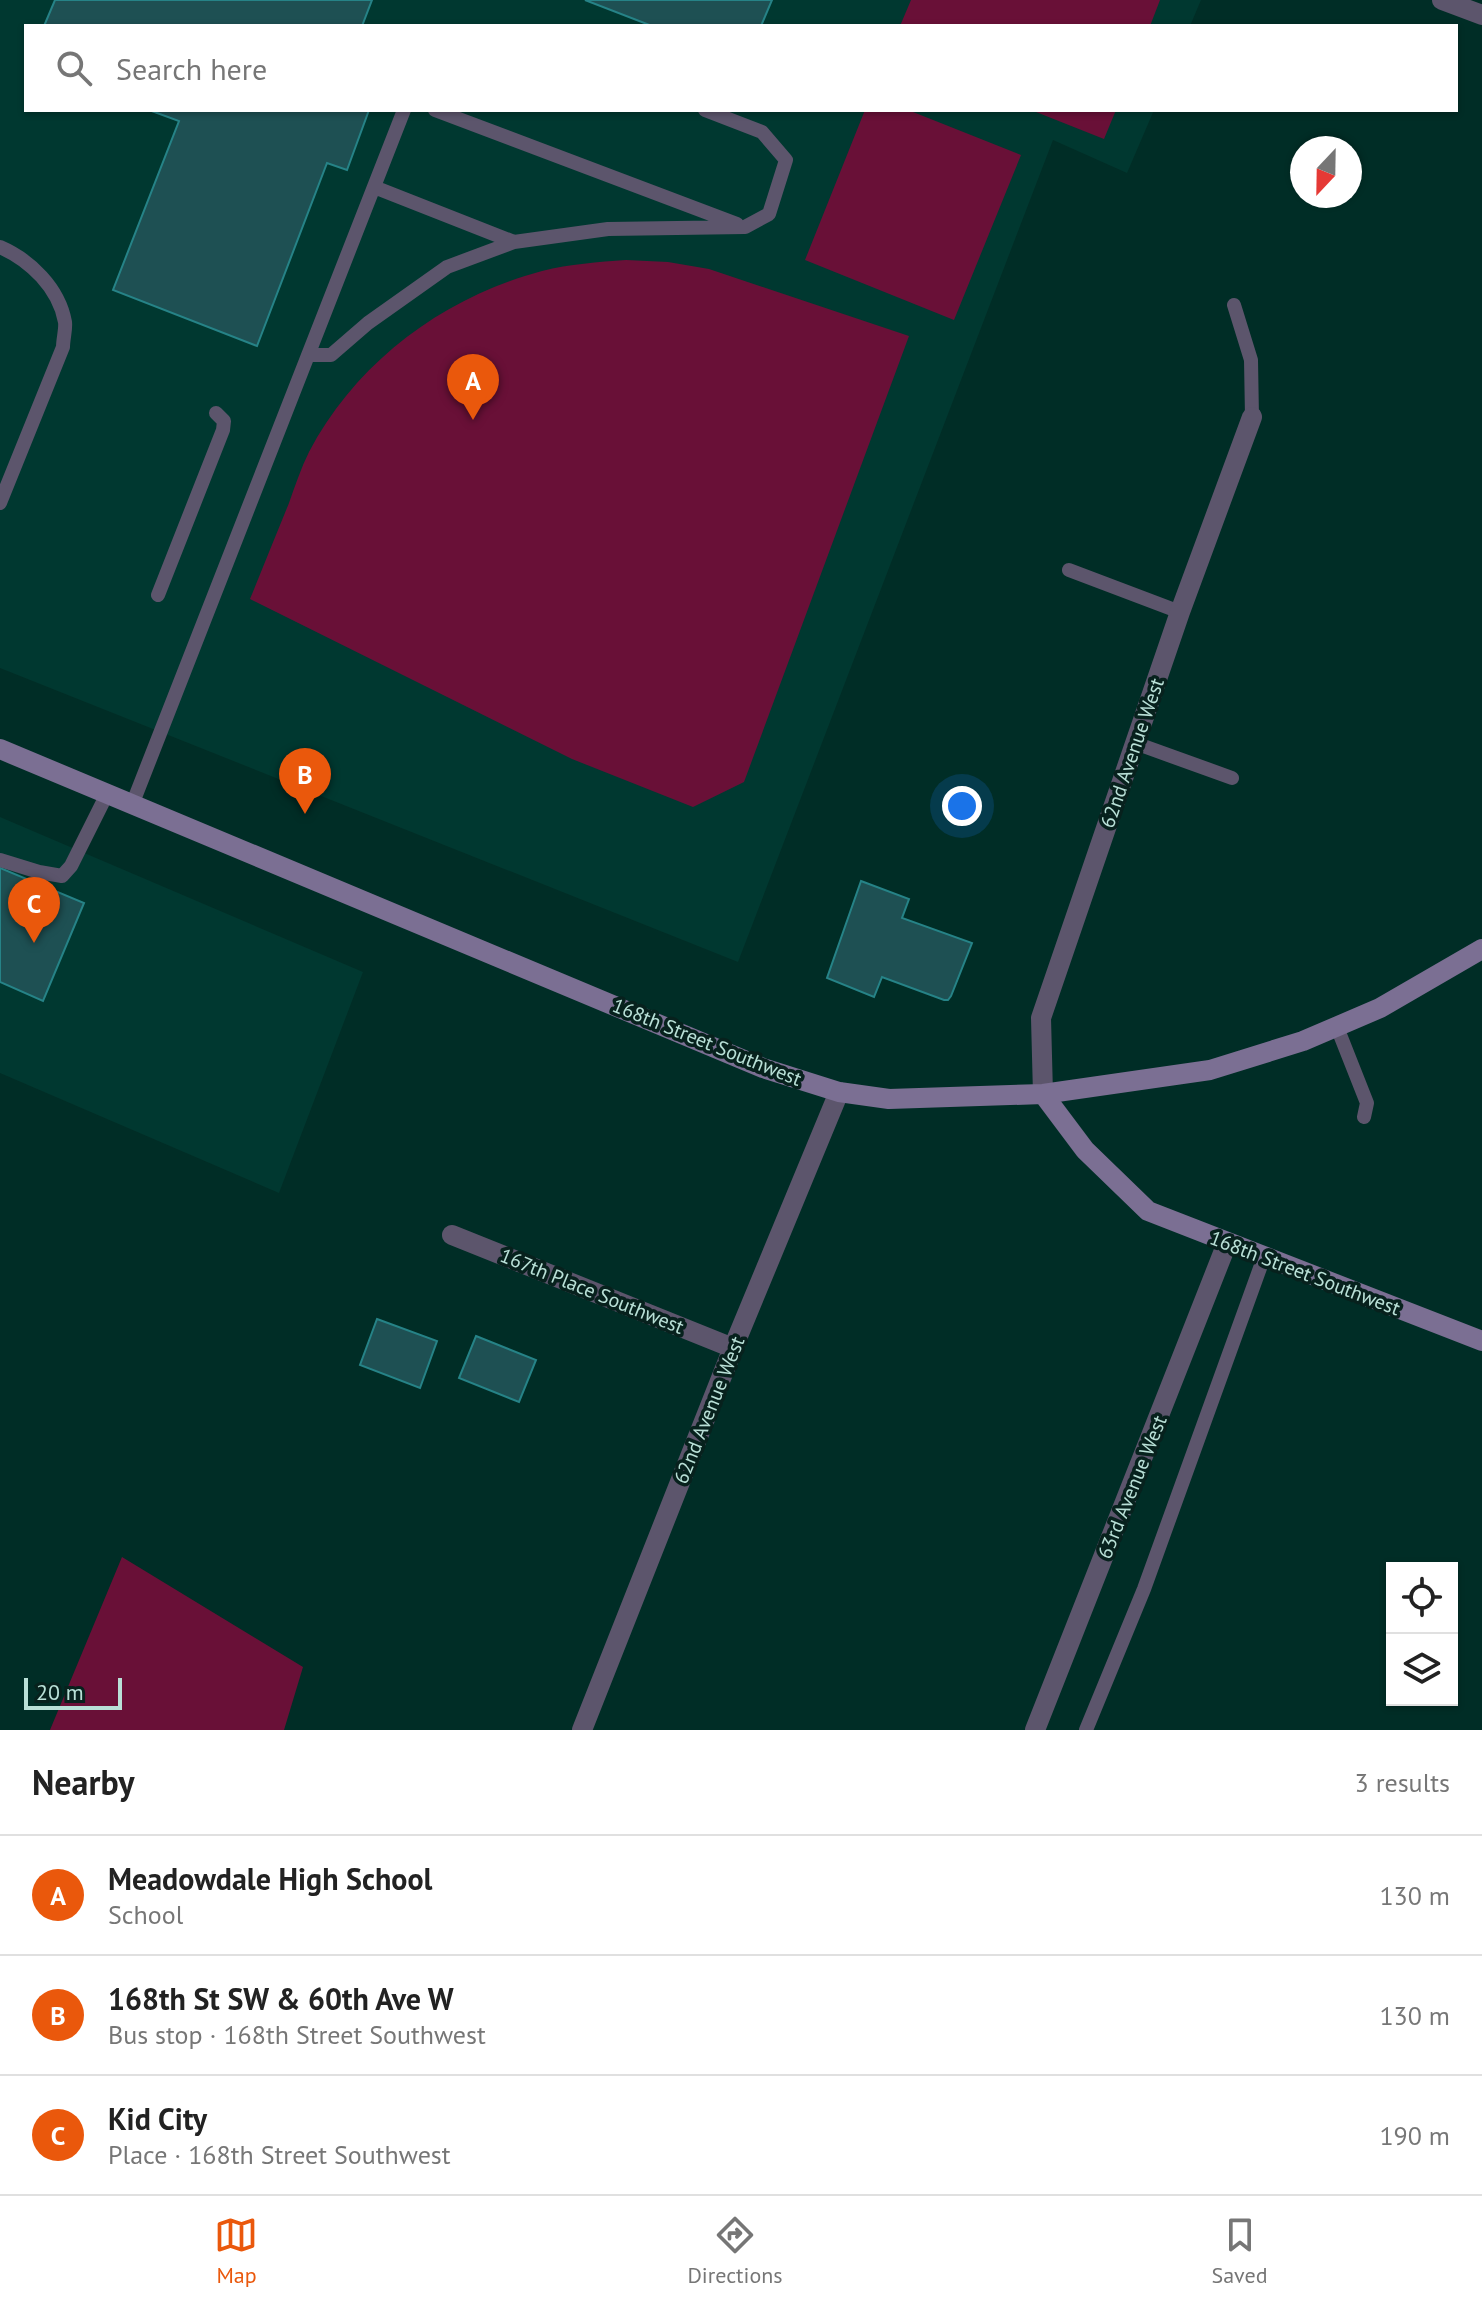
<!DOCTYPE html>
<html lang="en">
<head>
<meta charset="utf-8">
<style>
  :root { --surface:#fff; --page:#f2f2f2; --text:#222; --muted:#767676; --line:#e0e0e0; --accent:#ea580c }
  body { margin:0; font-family:"PT Sans",sans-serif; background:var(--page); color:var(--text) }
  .controls { position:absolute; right:24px; bottom:24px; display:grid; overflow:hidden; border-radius:0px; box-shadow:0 2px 6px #0004 }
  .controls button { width:72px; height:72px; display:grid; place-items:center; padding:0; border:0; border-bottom:2px solid var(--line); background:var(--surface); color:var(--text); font:40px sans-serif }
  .compass { position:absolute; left:1290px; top:136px; width:72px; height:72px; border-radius:50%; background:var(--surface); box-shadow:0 2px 6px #0004; rotate:202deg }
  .scale { position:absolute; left:24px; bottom:20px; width:98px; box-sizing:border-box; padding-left:8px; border:4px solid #b9e0d7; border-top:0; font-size:22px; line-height:28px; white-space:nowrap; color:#b9e0d7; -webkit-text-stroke:6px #07211d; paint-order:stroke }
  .you { position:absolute; left:962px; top:806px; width:28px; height:28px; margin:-20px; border:6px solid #fff; border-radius:50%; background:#1a73e8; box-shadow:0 0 0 12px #1a73e833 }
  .badge { display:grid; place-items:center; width:52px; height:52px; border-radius:50%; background:var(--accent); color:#fff; font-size:26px; font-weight:700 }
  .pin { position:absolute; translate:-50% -66px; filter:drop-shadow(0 2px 4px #0008) }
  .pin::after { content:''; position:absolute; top:42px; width:28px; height:24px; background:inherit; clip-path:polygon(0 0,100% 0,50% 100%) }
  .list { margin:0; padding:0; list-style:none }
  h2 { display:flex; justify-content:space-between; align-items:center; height:104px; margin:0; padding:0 32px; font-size:34px }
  h2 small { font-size:26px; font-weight:400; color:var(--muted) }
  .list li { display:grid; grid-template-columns:52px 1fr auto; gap:24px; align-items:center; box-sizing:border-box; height:120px; padding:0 32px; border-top:2px solid var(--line) }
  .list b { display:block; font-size:30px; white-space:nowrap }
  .list p { margin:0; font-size:26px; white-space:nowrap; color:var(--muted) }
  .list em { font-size:26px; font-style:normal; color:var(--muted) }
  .icon { flex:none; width:44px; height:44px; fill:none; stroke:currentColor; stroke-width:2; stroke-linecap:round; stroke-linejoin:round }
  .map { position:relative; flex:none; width:1482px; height:1730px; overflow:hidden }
  .search { position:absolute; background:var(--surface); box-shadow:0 2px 6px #0004; left:24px; right:24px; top:24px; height:88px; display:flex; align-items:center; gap:20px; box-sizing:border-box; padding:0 28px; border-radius:0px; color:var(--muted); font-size:30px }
  .sheet { height:464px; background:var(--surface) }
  nav { display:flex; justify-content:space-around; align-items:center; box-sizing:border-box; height:112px; border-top:2px solid var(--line); background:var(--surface); font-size:22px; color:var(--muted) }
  nav a { display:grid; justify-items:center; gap:4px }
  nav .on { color:var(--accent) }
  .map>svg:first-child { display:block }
</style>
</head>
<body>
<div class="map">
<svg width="1482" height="1730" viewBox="0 0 1482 1730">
  <rect width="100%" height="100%" fill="#002d26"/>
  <path fill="#003830" d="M 0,0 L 1201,0 L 1190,26 L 26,26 L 26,110 L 1154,110 L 1127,173 L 1053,140 L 738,962 L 0,668 Z
    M 0,817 L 363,972 L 279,1193 L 0,1073 Z"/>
  <path fill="#691037" d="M 911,0 L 1160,0 L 1150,26 L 900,26 Z
    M 865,110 L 908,110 L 1021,155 L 954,320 L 805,260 Z
    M 1031,110 L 1116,110 L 1104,139 Z
    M 626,260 L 668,262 L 709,269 L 909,336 L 744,782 L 693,807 L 572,759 L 250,599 C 263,567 276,535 289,503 C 295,486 301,468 309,452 C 357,361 444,297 542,271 C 570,264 598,262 626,260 Z
    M 122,1557 L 303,1667 L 284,1730 L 50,1730 Z"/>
  <path fill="#1e5053" stroke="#268387" stroke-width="2" d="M 55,0 L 372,0 L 362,26 L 44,26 Z
    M 585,0 L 772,0 L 761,26 L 652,26 Z
    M 149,110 L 369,110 L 347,170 L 327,163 L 257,346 L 113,290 L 179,121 Z
    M 0,868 L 84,903 L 43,1001 L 0,982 Z
    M 861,881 L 909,899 L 902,918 L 972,943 L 951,996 L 948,1000 L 944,1000 L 882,977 L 874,997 L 827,978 Z
    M 377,1319 L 437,1341 L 420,1388 L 360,1365 Z
    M 476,1336 L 536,1360 L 519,1402 L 459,1378 Z"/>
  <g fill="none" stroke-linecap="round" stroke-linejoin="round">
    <path stroke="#5c556c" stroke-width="14" d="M 435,110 L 737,224
      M 374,187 L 514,242
      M 0,247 C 30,260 59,288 65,322 C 66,329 63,339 63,347 L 0,503
      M 1234,305 L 1251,360 L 1252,417
      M 308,355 L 331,355 L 368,323 L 447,267 L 514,242 L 608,229 L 745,227 L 769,214 L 786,160 L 762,132 L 705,110
      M 1069,570 L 1180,612
      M 158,595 L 223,430 L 224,421 L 216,413
      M 1135,743 L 1232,778
      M 132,805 L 404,110
      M 0,860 L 39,872 L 62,876 L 71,866 L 107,794
      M 1337,1027 L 1367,1103 L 1364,1117
      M 1086,1730 L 1144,1589 L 1264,1257"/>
    <path stroke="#5c556c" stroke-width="20" d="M 1442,0 L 1482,15
      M 1043,1094 L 1041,1018 L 1180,612 L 1252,417
      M 452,1235 L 733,1348
      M 582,1730 L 733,1348 L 839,1092
      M 1035,1730 L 1227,1243"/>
    <path stroke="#7b6f93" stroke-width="20" d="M 0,749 L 763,1068 L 839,1092 L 889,1099 L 1043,1094 L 1210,1070 L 1303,1041 L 1380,1008 L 1482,949
      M 1043,1094 L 1085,1150 L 1148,1211 L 1482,1341"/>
  </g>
  <g text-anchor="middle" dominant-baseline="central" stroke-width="7" stroke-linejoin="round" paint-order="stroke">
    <g font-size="20" fill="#b9e0d7" stroke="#07211d">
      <text transform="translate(1132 753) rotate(-71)">62nd Avenue West</text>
      <text transform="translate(707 1042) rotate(22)">168th Street Southwest</text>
      <text transform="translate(1305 1273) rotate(21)">168th Street Southwest</text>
      <text transform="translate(592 1291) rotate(22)">167th Place Southwest</text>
      <text transform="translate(709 1410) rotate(-68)">62nd Avenue West</text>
      <text transform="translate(1132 1487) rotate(-68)">63rd Avenue West</text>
    </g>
  </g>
</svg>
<div class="controls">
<button><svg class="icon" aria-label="locate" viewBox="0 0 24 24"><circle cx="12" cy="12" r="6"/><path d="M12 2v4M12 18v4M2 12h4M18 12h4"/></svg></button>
<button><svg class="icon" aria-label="layers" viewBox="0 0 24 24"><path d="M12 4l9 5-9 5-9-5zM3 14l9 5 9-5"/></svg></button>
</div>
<svg class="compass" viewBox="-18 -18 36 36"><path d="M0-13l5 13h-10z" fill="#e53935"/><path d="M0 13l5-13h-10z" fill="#767676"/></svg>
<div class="scale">20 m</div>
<div class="you"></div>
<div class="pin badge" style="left:473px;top:420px">A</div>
<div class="pin badge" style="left:305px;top:814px">B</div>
<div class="pin badge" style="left:34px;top:943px">C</div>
<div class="search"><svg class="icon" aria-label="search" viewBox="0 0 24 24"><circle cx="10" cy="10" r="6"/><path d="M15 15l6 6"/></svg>Search here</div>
</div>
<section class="sheet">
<h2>Nearby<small>3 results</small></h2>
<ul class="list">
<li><span class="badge">A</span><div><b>Meadowdale High School</b><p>School</p></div><em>130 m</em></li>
<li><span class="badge">B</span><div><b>168th St SW &amp; 60th Ave W</b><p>Bus stop · 168th Street Southwest</p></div><em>130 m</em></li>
<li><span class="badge">C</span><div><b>Kid City</b><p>Place · 168th Street Southwest</p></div><em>190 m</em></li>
</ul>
</section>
<nav>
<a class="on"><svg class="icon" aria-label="map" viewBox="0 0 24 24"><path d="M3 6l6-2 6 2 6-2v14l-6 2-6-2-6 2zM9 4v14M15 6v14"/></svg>Map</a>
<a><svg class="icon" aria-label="directions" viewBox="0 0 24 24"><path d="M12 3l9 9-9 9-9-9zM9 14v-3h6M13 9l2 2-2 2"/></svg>Directions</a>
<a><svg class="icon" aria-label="saved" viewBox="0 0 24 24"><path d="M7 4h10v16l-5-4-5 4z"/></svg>Saved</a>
</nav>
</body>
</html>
